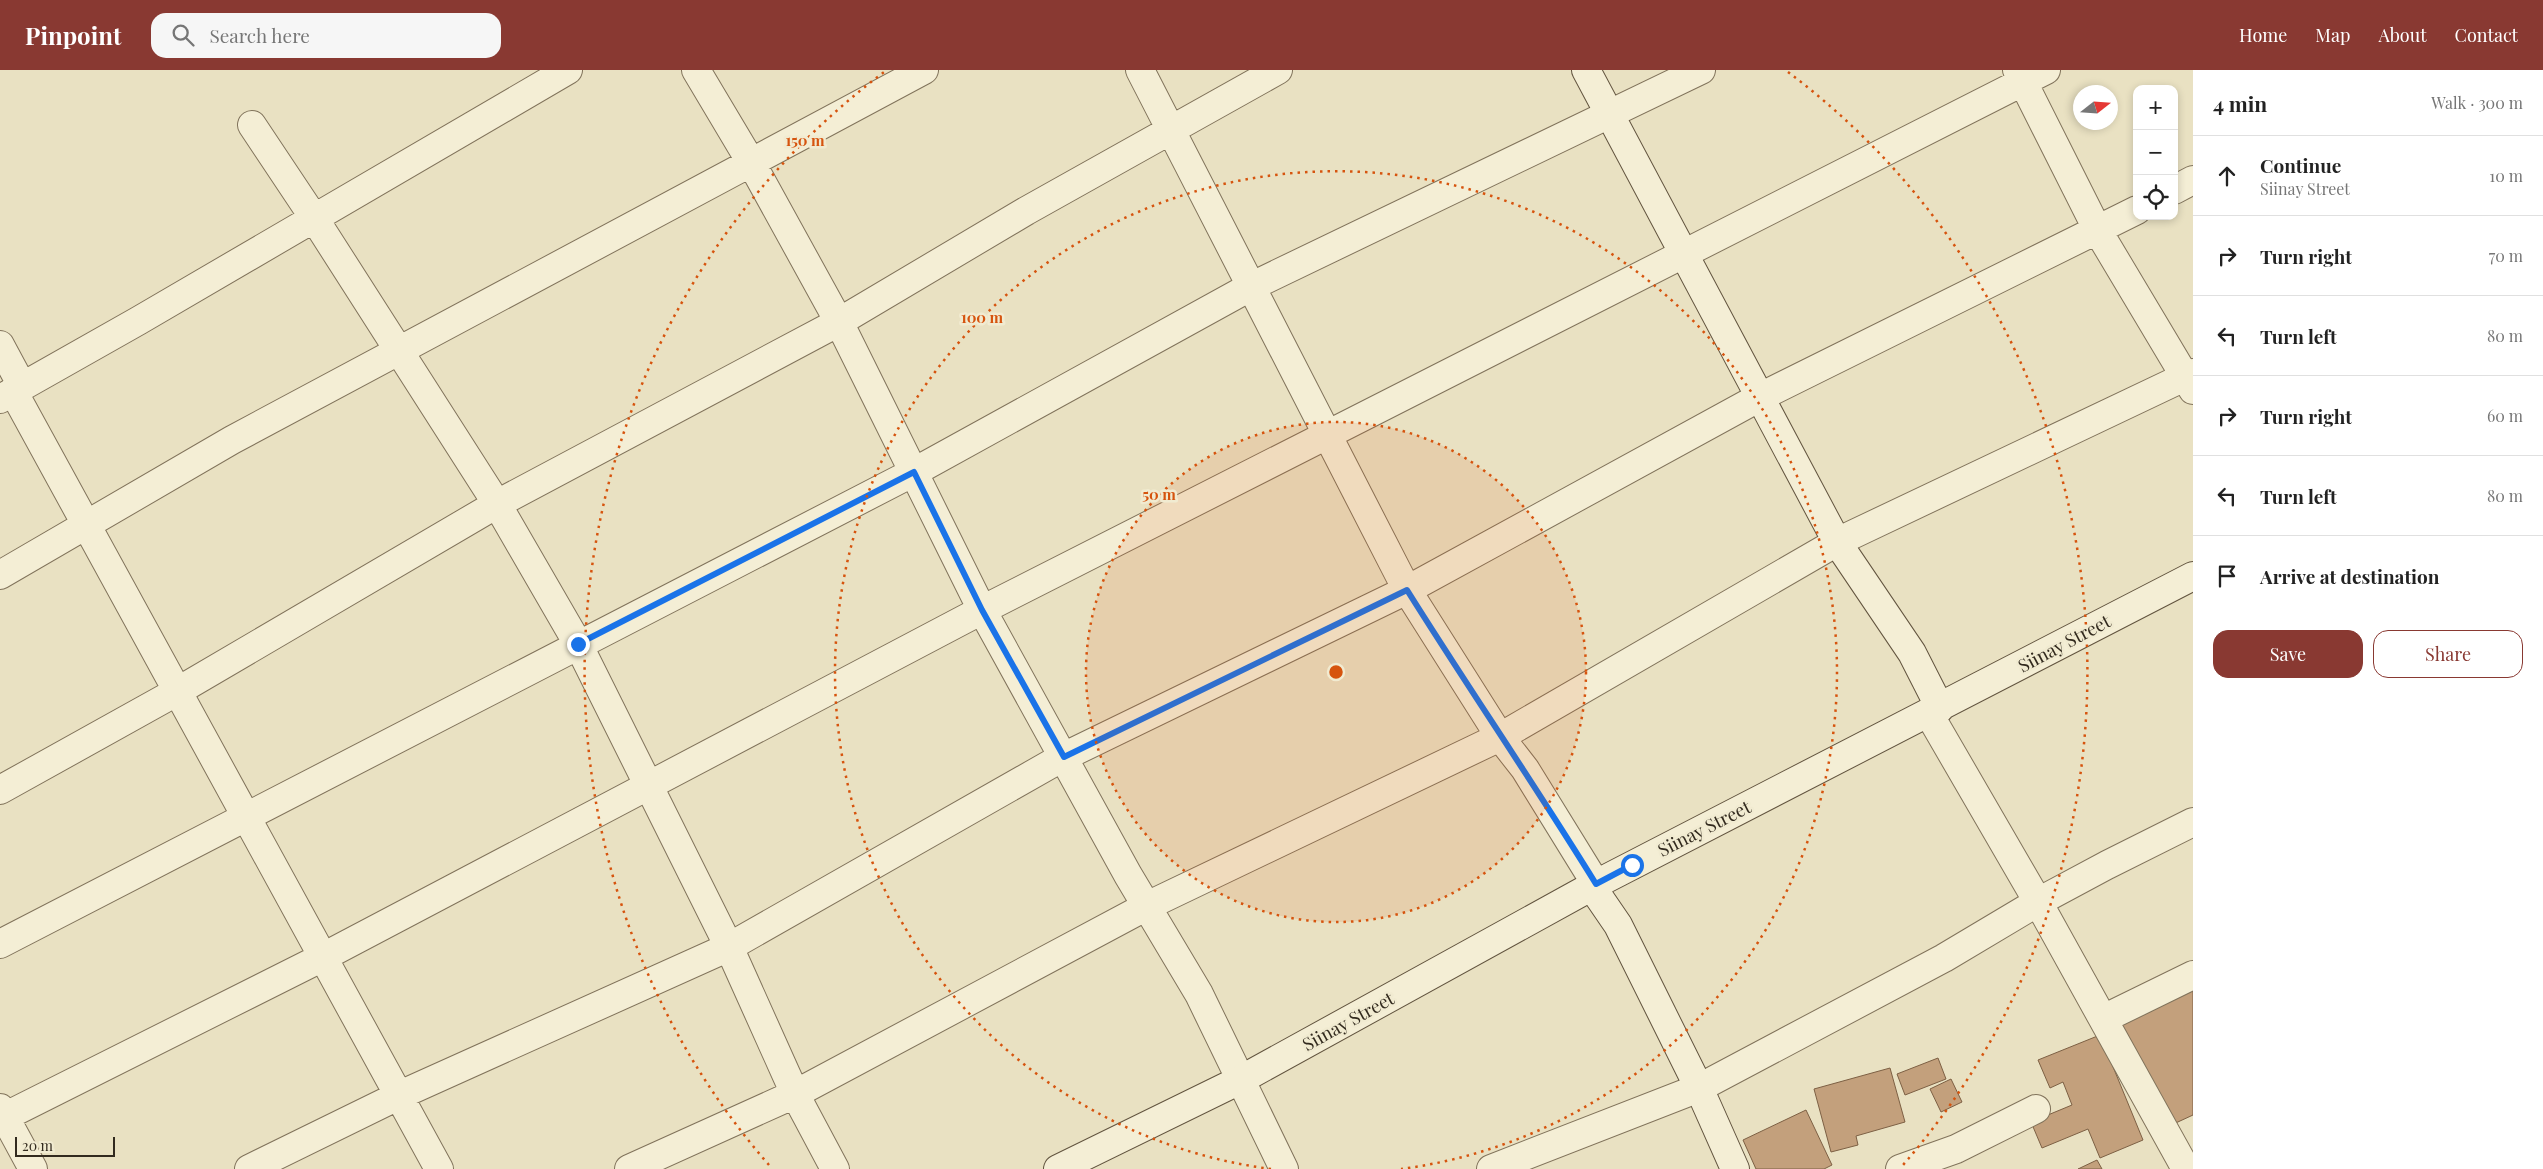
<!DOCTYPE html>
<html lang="en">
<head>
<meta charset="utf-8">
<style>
  :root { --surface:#fff; --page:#f6f6f6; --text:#222; --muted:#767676; --line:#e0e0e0; --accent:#893932 }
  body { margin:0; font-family:"Playfair Display",serif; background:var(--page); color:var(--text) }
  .controls { position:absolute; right:15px; top:15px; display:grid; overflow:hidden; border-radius:10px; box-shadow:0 2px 8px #0003 }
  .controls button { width:45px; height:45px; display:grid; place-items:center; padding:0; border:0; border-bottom:1px solid var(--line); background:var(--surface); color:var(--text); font:25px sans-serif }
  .compass { position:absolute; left:2073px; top:15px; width:45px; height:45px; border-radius:50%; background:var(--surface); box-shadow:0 2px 8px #0003; rotate:73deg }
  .scale { position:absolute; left:15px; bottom:12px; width:100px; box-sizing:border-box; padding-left:5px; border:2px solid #322a1e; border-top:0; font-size:14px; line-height:18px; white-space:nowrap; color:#322a1e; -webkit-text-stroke:4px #f1ebd1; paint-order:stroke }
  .stop { position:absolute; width:15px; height:15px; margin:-11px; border:4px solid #1a73e8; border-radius:50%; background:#fff }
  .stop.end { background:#1a73e8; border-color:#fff; box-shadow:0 1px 5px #0008 }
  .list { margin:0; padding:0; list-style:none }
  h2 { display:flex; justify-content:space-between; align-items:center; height:65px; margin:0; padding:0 20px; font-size:21px }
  h2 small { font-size:16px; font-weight:400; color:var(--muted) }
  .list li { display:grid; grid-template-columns:32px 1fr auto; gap:15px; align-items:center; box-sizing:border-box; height:80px; padding:0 20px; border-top:1px solid var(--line) }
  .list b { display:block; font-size:19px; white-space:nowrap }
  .list p { margin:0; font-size:16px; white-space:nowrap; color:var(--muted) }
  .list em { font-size:16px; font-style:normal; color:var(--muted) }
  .actions { display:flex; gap:10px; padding:15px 20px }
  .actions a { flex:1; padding:11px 0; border:1px solid var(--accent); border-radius:15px; text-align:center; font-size:18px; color:var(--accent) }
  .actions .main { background:var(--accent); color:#fff }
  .icon { flex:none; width:28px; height:28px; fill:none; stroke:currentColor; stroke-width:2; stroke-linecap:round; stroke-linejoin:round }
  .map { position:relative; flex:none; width:2193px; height:1099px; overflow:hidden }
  header { display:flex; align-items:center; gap:30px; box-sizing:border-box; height:70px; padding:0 25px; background:var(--accent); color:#fff }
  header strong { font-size:24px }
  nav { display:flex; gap:28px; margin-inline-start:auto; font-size:18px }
  .search { width:350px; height:45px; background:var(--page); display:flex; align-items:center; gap:12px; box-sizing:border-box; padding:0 18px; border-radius:15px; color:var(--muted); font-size:19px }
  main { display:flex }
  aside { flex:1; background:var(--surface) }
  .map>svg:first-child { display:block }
</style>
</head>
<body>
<header>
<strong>Pinpoint</strong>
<div class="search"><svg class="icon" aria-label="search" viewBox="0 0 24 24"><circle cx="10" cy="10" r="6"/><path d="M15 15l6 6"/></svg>Search here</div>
<nav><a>Home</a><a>Map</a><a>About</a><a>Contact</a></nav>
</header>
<main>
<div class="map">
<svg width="2193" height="1099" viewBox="0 0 2193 1099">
  <rect width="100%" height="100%" fill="#e9e1c2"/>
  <path fill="#c3a07c" stroke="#7d6044" d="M 2193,905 L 2193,1045 L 2167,1057 L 2114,945 Z
    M 2100,965 L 2143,1070 L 2100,1088 L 2088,1059 L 2042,1078 L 2031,1052 L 2072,1035 L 2063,1012 L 2050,1018 L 2038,990 Z
    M 1938,988 L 1946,1009 L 1905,1025 L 1897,1004 Z
    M 1890,998 L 1905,1052 L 1856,1066 L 1858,1075 L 1831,1082 L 1814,1019 Z
    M 1951,1009 L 1962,1032 L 1941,1042 L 1930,1019 Z
    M 1806,1040 L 1832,1095 L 1824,1099 L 1756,1099 L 1743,1070 Z
    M 2097,1090 L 2102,1099 L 2078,1099 Z"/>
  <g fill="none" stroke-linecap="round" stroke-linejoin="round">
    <g stroke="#81735b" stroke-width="30">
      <path id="street" d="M 696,0 L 752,94 L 839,252 L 982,540 L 1128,805 L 1199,924 L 1284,1099
        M 1140,0 L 1407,520 L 1500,667 L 1525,699 L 1596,814
        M 2017,0 L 2098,161 L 2193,320
        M 252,55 L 314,148 L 497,434 L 839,252 L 1026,141 L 1278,0
        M 2174,120 L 2193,110
        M 0,275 L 22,316
        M 13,321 L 439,1099
        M 0,329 L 138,251 L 568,0
        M 0,505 L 232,370 L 924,0
        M 1929,644 L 2038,832 L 2186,1099
        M 0,720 L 178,621 L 497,434 L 578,574 L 729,877 L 795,1024 L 835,1099
        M 0,874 L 914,402 L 1250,217 L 1701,0
        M 2103,949 L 2193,905
        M 0,1038 L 33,1099
        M 0,1049 L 323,887 L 982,540 L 2046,0
        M 249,1099 L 400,1025 L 729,877 L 1063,687 L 1407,520 L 1760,327 L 2137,140
        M 629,1099 L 795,1024 L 1147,836 L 1500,667 L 1837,472 L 2193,303
        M 1491,1099 L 1699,1018 L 1944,888 L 2038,832 L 2107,795 L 2193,752
        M 1900,1099 L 1956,1079 L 2036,1039"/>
    </g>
    <g stroke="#62543f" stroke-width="30">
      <path id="secondary" d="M 1586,0 L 1837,472 L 1912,583 L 1940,638
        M 1592,817 L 1618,855 L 1699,1018 L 1735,1099
        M 1058,1099 L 1242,1009 L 1596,814 L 2193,506"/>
    </g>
    <use href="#street" stroke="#f4eed5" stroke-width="28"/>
    <use href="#secondary" stroke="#f4eed5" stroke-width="28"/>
  </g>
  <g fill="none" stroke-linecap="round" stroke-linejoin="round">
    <path stroke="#1a73e8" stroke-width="6" d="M 578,574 L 914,402 L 982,540 L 1064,687 L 1407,520 C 1469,619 1535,715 1596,814 L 1632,795"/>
  </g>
  <circle cx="1336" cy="602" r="250" fill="#d6540e" fill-opacity=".12"/>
  <g fill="none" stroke="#d6540e" stroke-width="2.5" stroke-dasharray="2.5 5">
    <circle cx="1336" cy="602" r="250"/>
    <path d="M1271 1099A501 501 0 1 1 1401 1099"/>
    <path d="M769 1095A751 751 0 0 1 884 2M1788 2A751 751 0 0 1 1903 1095"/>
  </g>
  <g text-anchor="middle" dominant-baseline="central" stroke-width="5" stroke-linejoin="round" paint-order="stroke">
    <g font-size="18" fill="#322a1e" stroke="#f1ebd1">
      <text transform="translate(2064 573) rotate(-28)">Siinay Street</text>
      <text transform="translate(1704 758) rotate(-27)">Siinay Street</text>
      <text transform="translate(1348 951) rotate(-29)">Siinay Street</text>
    </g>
  </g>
  <circle cx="1336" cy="602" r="8" fill="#d6540e" stroke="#f1ebd1" stroke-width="2.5"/>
  <g font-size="15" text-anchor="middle" font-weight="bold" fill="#d6540e" stroke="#f1ebd1" stroke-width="5" stroke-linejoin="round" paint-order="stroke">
    <text x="805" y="76">150 m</text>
    <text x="982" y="253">100 m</text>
    <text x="1159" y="430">50 m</text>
  </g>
</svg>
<div class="controls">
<button>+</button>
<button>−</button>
<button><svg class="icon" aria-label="locate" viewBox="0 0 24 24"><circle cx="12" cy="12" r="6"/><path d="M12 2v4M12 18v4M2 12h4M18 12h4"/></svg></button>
</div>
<svg class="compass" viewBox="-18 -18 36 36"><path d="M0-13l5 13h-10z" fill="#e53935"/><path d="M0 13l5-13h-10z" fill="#767676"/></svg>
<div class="scale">20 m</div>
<div class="stop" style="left:1632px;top:795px"></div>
<div class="stop end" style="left:578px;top:574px"></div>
</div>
<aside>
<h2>4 min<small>Walk · 300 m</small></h2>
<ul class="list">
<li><svg class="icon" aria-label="ahead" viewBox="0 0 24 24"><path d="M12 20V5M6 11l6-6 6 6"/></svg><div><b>Continue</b><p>Siinay Street</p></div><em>10 m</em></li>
<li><svg class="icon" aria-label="right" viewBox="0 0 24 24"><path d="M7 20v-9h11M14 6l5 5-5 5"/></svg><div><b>Turn right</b></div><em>70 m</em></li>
<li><svg class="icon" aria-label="left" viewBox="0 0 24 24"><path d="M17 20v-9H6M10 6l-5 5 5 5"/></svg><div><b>Turn left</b></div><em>80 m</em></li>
<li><svg class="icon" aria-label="right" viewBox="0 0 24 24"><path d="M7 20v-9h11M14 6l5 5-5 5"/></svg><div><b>Turn right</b></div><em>60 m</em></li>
<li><svg class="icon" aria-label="left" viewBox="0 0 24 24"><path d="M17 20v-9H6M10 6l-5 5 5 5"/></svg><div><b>Turn left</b></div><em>80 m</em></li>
<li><svg class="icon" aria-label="arrive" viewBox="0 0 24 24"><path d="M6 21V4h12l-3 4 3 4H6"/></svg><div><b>Arrive at destination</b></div></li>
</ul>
<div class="actions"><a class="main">Save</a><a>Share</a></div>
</aside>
</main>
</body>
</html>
